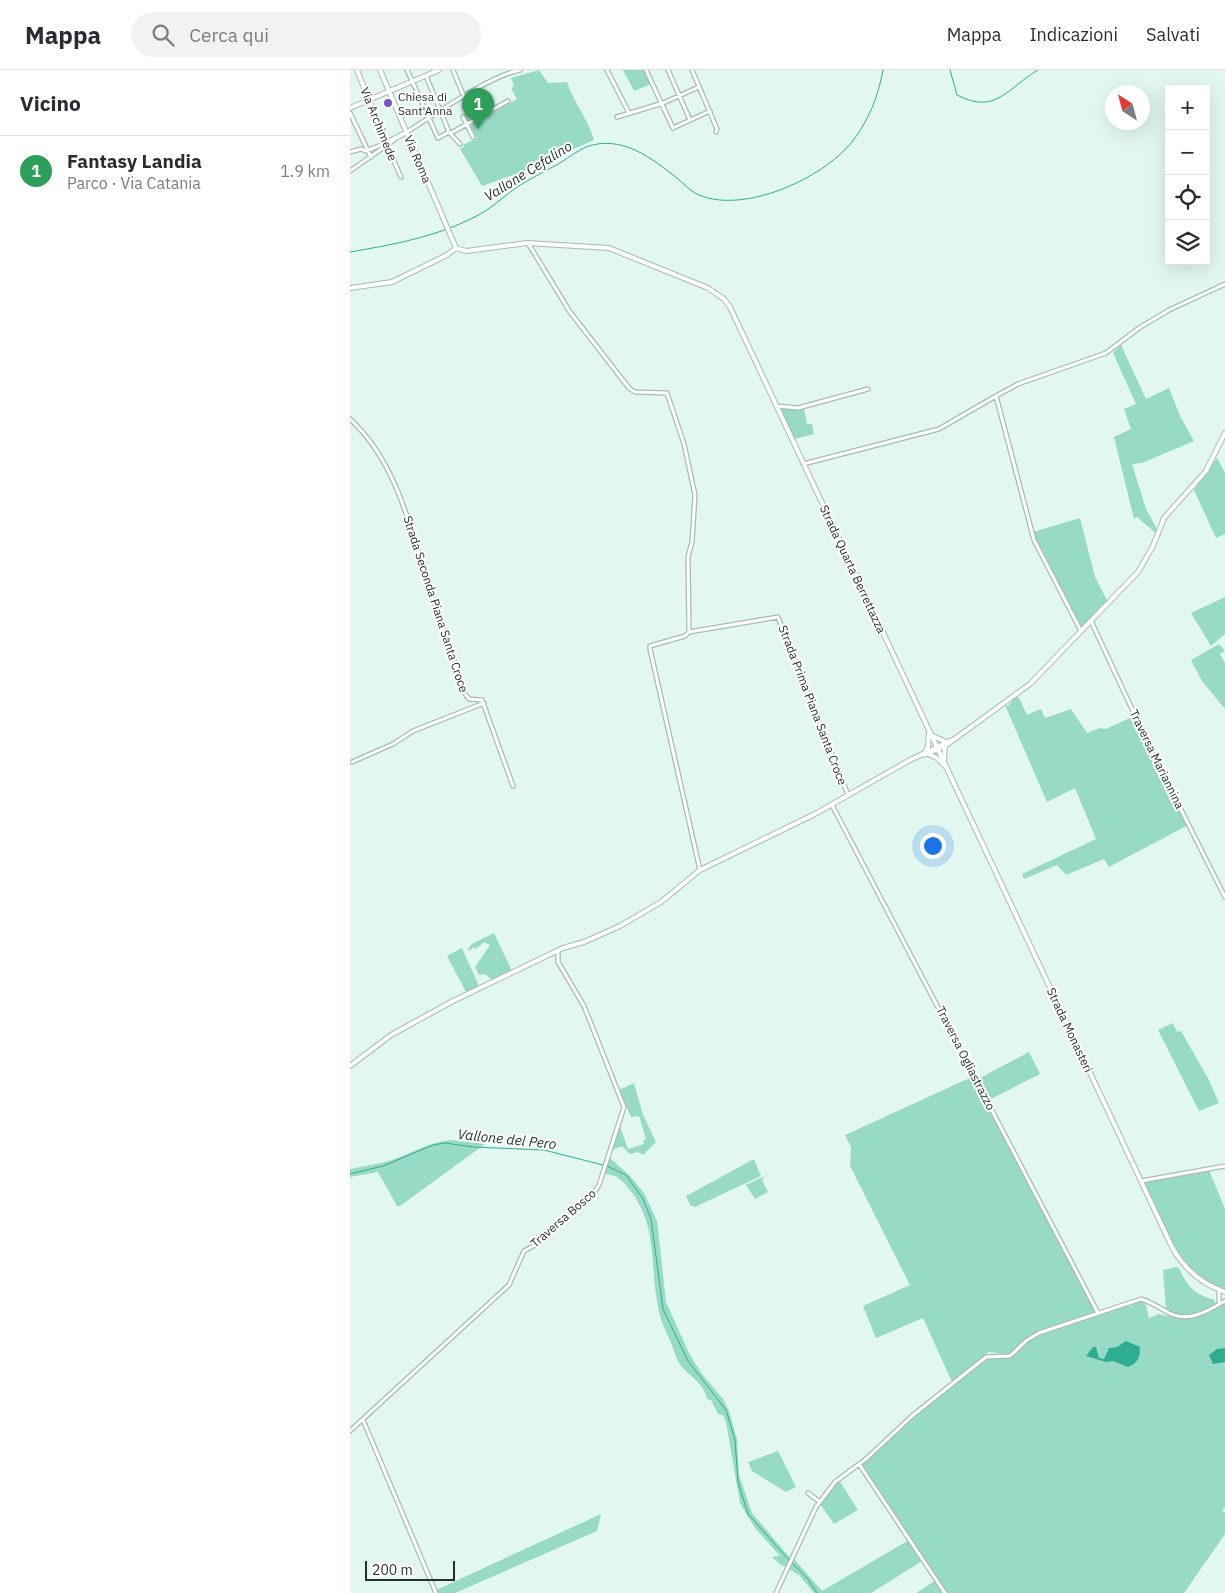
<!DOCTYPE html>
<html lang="it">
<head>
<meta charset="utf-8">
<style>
  :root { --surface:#fff; --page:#f2f2f3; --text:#2b2b33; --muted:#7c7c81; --line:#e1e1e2; --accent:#ea580c }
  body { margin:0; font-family:"IBM Plex Sans",sans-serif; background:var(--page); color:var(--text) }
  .controls { position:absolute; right:15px; top:15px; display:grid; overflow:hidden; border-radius:0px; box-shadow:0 5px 20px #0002 }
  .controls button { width:45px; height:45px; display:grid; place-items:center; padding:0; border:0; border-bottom:1px solid var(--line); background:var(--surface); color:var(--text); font:25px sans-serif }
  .compass { position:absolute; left:755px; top:15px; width:45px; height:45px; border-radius:50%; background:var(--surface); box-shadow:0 5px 20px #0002; rotate:324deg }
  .scale { position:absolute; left:15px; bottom:12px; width:90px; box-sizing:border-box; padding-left:5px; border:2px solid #272f2c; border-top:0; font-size:14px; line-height:18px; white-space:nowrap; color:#272f2c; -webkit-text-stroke:4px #fff; paint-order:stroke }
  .you { position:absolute; left:582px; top:775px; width:18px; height:18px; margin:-12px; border:4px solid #fff; border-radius:50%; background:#1a73e8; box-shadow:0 0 0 8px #1a73e833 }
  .badge { display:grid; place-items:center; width:32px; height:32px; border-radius:50%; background:var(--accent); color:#fff; font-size:16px; font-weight:700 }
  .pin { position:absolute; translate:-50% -41px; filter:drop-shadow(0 1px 2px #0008) }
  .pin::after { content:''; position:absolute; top:26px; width:18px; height:15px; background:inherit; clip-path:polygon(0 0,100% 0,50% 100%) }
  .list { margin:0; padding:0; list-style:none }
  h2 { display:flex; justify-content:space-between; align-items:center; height:65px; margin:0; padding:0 20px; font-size:21px }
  h2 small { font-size:16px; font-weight:400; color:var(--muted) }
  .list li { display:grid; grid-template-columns:32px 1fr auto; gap:15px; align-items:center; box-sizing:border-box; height:70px; padding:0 20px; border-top:1px solid var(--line) }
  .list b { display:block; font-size:19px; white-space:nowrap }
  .list p { margin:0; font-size:16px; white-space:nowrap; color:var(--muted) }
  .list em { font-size:16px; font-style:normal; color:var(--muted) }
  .icon { flex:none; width:28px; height:28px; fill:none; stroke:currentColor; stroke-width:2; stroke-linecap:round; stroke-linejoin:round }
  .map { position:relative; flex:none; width:875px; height:1523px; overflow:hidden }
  header { display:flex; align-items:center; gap:30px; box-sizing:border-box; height:70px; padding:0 25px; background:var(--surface); border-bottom:1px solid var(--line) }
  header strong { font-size:24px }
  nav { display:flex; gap:28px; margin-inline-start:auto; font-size:18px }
  .search { width:350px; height:45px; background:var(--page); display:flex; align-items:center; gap:12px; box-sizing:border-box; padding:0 18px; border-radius:28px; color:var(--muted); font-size:19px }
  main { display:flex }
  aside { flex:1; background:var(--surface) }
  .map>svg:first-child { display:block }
</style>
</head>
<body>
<header>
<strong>Mappa</strong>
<div class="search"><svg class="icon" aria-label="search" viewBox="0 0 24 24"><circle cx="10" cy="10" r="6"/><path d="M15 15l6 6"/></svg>Cerca qui</div>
<nav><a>Mappa</a><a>Indicazioni</a><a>Salvati</a></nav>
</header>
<main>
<aside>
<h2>Vicino<small></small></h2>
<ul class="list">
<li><span class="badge" style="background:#2e9e5b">1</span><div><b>Fantasy Landia</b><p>Parco · Via Catania</p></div><em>1.9 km</em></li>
</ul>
</aside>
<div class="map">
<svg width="875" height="1523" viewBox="0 0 875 1523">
  <rect width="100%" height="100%" fill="#e2f7f0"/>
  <path fill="#97dbc7" d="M 189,0 L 198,13 L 217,12 C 224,33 238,49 244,70 L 174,101 L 132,116 L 110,79 L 114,77 L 113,75 L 127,68 L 120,56 L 167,29 L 161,18 L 164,16 L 161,8 Z
    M 273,0 L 294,0 L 301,14 L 284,21 Z
    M 137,24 L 145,35 L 117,51 L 113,44 L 128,39 L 129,42 L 139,33 L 135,25 Z
    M 771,275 L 796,329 L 819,318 L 831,348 L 844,371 L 792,393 L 782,394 L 796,439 L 808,461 L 807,464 L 787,447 L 784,449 L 764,367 L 781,359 L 774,339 L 786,334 L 763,283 Z
    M 432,337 L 444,340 L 454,338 L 457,354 L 462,354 L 464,364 L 444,369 L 431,339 Z
    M 867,388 L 875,403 L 875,464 L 866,468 L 844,420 Z
    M 730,448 L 745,507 L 758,532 L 731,557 L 687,473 L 683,462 Z
    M 875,527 L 875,564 L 861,576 L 841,543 Z
    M 869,574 L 875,581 L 870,584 L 875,593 L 875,639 L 852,611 L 841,590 Z
    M 666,627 L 669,628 L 677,645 L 691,639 L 695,648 L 721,639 L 737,663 L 750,658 L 756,659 L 784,646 L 838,755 L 759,797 L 754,789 L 716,805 L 707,795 L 674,809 L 672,804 L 746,769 L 725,718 L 697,732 L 655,635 L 658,636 Z
    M 144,863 L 162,901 L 142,910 L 135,904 L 129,905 L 125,897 L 140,875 L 134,872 L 126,879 L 123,877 L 120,881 L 118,879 L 122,874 Z
    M 112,878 L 129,916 L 116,922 L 97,886 Z
    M 823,953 L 827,962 L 831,961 L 859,1010 L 869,1033 L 849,1041 L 808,960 Z
    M 679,982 L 690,1004 L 639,1030 L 628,1009 Z
    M 624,1006 L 746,1242 L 686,1262 L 659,1285 L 639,1282 L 602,1312 L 573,1248 L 526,1268 L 513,1236 L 560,1215 L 500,1096 L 501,1077 L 495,1065 Z
    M 284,1013 L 293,1045 L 306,1072 L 293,1085 L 288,1082 L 280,1084 L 272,1076 L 262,1080 L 270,1056 L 278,1079 L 294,1074 L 293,1070 L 296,1069 L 289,1046 L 281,1047 L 269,1020 Z
    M 101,1070 L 135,1074 L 50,1136 L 47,1136 L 28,1102 L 0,1107 L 0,1099 C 13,1096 29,1094 42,1090 C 62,1083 79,1072 101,1070 Z
    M 260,1088 L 280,1106 L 294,1123 L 307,1151 L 316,1232 L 339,1283 L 351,1303 L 373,1329 L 379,1341 L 387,1369 L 389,1405 L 402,1443 L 440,1488 L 436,1496 L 431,1495 L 422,1487 L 430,1486 L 405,1458 L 390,1433 L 376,1352 L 373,1345 L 368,1344 L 361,1330 L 357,1329 C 354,1314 342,1308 332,1297 C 327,1292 324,1280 321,1273 C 317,1263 311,1252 309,1241 C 299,1199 309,1162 283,1124 C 274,1112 269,1105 254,1104 Z
    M 404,1089 L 411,1106 L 345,1137 L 340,1135 L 336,1126 Z
    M 859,1100 L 875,1139 L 875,1220 C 826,1200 815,1158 794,1113 L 842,1103 L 846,1105 L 846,1102 Z
    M 419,1102 L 412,1110 L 418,1122 L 405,1129 L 396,1115 L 415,1106 Z
    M 826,1197 L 829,1198 C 837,1217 846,1225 865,1230 L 865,1235 C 847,1244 835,1249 816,1239 L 813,1200 Z
    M 791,1231 L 796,1235 L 799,1248 L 809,1244 L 831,1249 L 843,1248 L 875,1232 L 875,1438 L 872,1440 L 875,1443 L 875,1464 L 834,1523 L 597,1523 L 512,1395 L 565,1346 L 637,1288 L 660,1288 L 677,1271 L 691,1264 L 779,1235 L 782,1237 L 781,1234 Z
    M 428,1381 L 446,1417 L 436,1422 L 402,1401 L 398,1392 Z
    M 489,1410 L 508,1440 L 484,1454 L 470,1434 Z
    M 251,1444 L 247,1461 L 105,1523 L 88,1523 L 86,1520 Z
    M 559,1470 L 569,1486 L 568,1488 L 572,1491 L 521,1523 L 464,1523 L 449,1505 L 439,1499 L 444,1489 L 472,1521 Z
    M 586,1510 L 594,1523 L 566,1523 Z"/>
  <path fill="#2ead91" d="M 776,1271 L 790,1277 C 790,1288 788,1293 778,1297 L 763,1291 L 756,1292 L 736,1286 L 743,1277 L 746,1277 L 749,1288 L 754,1289 L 759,1278 L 767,1277 Z
    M 875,1278 L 875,1292 L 863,1294 L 859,1285 L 867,1279 Z"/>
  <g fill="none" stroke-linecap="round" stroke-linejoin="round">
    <path stroke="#2ead91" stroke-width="1" d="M 600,0 L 607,25 C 646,45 656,19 688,0
      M 0,182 C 47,174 96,165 137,140 C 147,133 157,124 167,117 C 181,108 196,101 210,93 C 218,88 227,81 236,77 C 271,64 302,88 328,109 C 334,114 341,122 349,125 C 394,144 472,109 502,72 C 519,50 528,27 533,0
      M 257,1096 L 276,1105 L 293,1129 L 301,1149 L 313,1239 L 338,1291 L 376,1340 L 385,1370 L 388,1412 L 398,1444 L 439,1490
      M 0,1104 L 33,1096 L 83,1075 L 95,1073 L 123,1077 L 194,1080 L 253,1095
      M 442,1493 L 457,1508 L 467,1523"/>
    <g stroke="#a7bbb5" stroke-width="5.5">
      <path id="minor" d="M 57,0 L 88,68 L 99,62
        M 103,0 L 114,27
        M 257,0 L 279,43
        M 296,0 L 323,58 L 360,41
        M 318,0 L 340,50
        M 342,0 L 367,59 L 366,62
        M 76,6 L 99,62 L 110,74
        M 0,43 L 21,87
        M 113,47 L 123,67
        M 267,47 L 313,33 L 349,17
        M 57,62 C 86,44 139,6 170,0
        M 101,63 L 158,31
        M 0,82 L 11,79 L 16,81 L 36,73 L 51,107
        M 0,101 L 44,70
        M 178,173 L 220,242 L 279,318 L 285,322 L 317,323 L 334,374 L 345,425 L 342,472 L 338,487 L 339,562 L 335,566 L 300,576 L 300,579 L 350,800
        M 646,326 L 668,314 L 756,283 L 789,258 L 819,240 L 875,214
        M 427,336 L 448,338 L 518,319
        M 0,349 C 47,392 61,460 80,519 C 92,554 104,589 115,624 L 119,629 L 132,630 L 163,716
        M 453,394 L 589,359 L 646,326 L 684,470 L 731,561
        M 741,551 L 803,684 L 875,827
        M 339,562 L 428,547 L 498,725
        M 2,692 L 43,674 L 63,661 L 134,633
        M 482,735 L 748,1243
        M 791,1111 L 875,1096
        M 869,1234 L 869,1220
        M 13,1350 L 86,1523
        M 0,1361 L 159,1215 L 174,1181 L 187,1174 L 242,1126 L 249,1115 L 274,1037 L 234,936 L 208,892 L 208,881
        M 509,1394 L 595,1523
        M 458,1423 L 470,1432
        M 426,1523 L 466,1437 L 485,1412 L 516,1389 L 562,1346 L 636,1287 L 660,1286 L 677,1270 L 689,1263 L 791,1229 C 801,1232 810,1238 819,1243 C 839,1253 858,1241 875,1231"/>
    </g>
    <g stroke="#a7bbb5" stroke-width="6">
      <path id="tertiary" d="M 581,665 L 596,672
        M 575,682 L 578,677 L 579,663
        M 578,684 L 587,688 L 596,697
        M 574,685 L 595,676 L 680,614 L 788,502 L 803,476 L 814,448 L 856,401 L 875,363
        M 594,690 L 595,676
        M 0,996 L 41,965 L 103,931 L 213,878 L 234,872 L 270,856 L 311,832 L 350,800 L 465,744 L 560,690 L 602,670"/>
    </g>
    <g stroke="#a7bbb5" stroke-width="6">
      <path id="secondary" d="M 7,0 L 36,73 L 57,62
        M 30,0 L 106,178
        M 0,38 L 89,0
        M 106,178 L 116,181 L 177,173 L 259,178 L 358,218 L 374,229 L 380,237 L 822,1177 C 834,1199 852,1214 875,1222
        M 0,218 L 42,212 L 97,185 L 106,178"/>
    </g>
    <use href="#minor" stroke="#fff" stroke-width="3"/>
    <use href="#tertiary" stroke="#fff" stroke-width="4"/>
    <use href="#secondary" stroke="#fff" stroke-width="4"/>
  </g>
  <circle fill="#7c51ca" stroke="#fff" stroke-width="2" cx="38" cy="33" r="5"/>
  <g text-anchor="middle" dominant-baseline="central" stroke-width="4" stroke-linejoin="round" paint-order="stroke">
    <g font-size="12" fill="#272f2c" stroke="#fff" text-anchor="start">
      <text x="48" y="26">Chiesa di<tspan x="48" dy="14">Sant'Anna</tspan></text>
    </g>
    <g font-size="12" fill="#272f2c" stroke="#fff">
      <text transform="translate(29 54) rotate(68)">Via Archimede</text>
      <text transform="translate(68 89) rotate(67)">Via Roma</text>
      <text transform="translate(503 499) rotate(65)">Strada Quarta Berrettazza</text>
      <text transform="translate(86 534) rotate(72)">Strada Seconda Piana Santa Croce</text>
      <text transform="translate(463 635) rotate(69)">Strada Prima Piana Santa Croce</text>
      <text transform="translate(807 689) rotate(64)">Traversa Mariannina</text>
      <text transform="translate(720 960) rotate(65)">Strada Monasteri</text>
      <text transform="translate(616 988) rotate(63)">Traversa Ogliastrazzo</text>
      <text transform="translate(213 1148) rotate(-41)">Traversa Bosco</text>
    </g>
    <g font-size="14" font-style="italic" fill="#192e28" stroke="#fff">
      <text transform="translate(178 101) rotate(-32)">Vallone Cefalino</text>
      <text transform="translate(157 1069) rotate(6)">Vallone del Pero</text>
    </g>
  </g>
</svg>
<div class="controls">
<button>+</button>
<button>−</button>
<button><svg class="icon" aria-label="locate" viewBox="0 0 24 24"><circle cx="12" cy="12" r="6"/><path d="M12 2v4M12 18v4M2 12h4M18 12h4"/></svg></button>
<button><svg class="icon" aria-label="layers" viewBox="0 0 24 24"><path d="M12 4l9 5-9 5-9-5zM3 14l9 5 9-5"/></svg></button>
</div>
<svg class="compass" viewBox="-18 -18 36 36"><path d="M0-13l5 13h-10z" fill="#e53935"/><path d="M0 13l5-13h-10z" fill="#7c7c81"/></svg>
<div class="scale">200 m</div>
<div class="you"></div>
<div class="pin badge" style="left:128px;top:59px;background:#2e9e5b">1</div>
</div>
</main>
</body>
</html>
